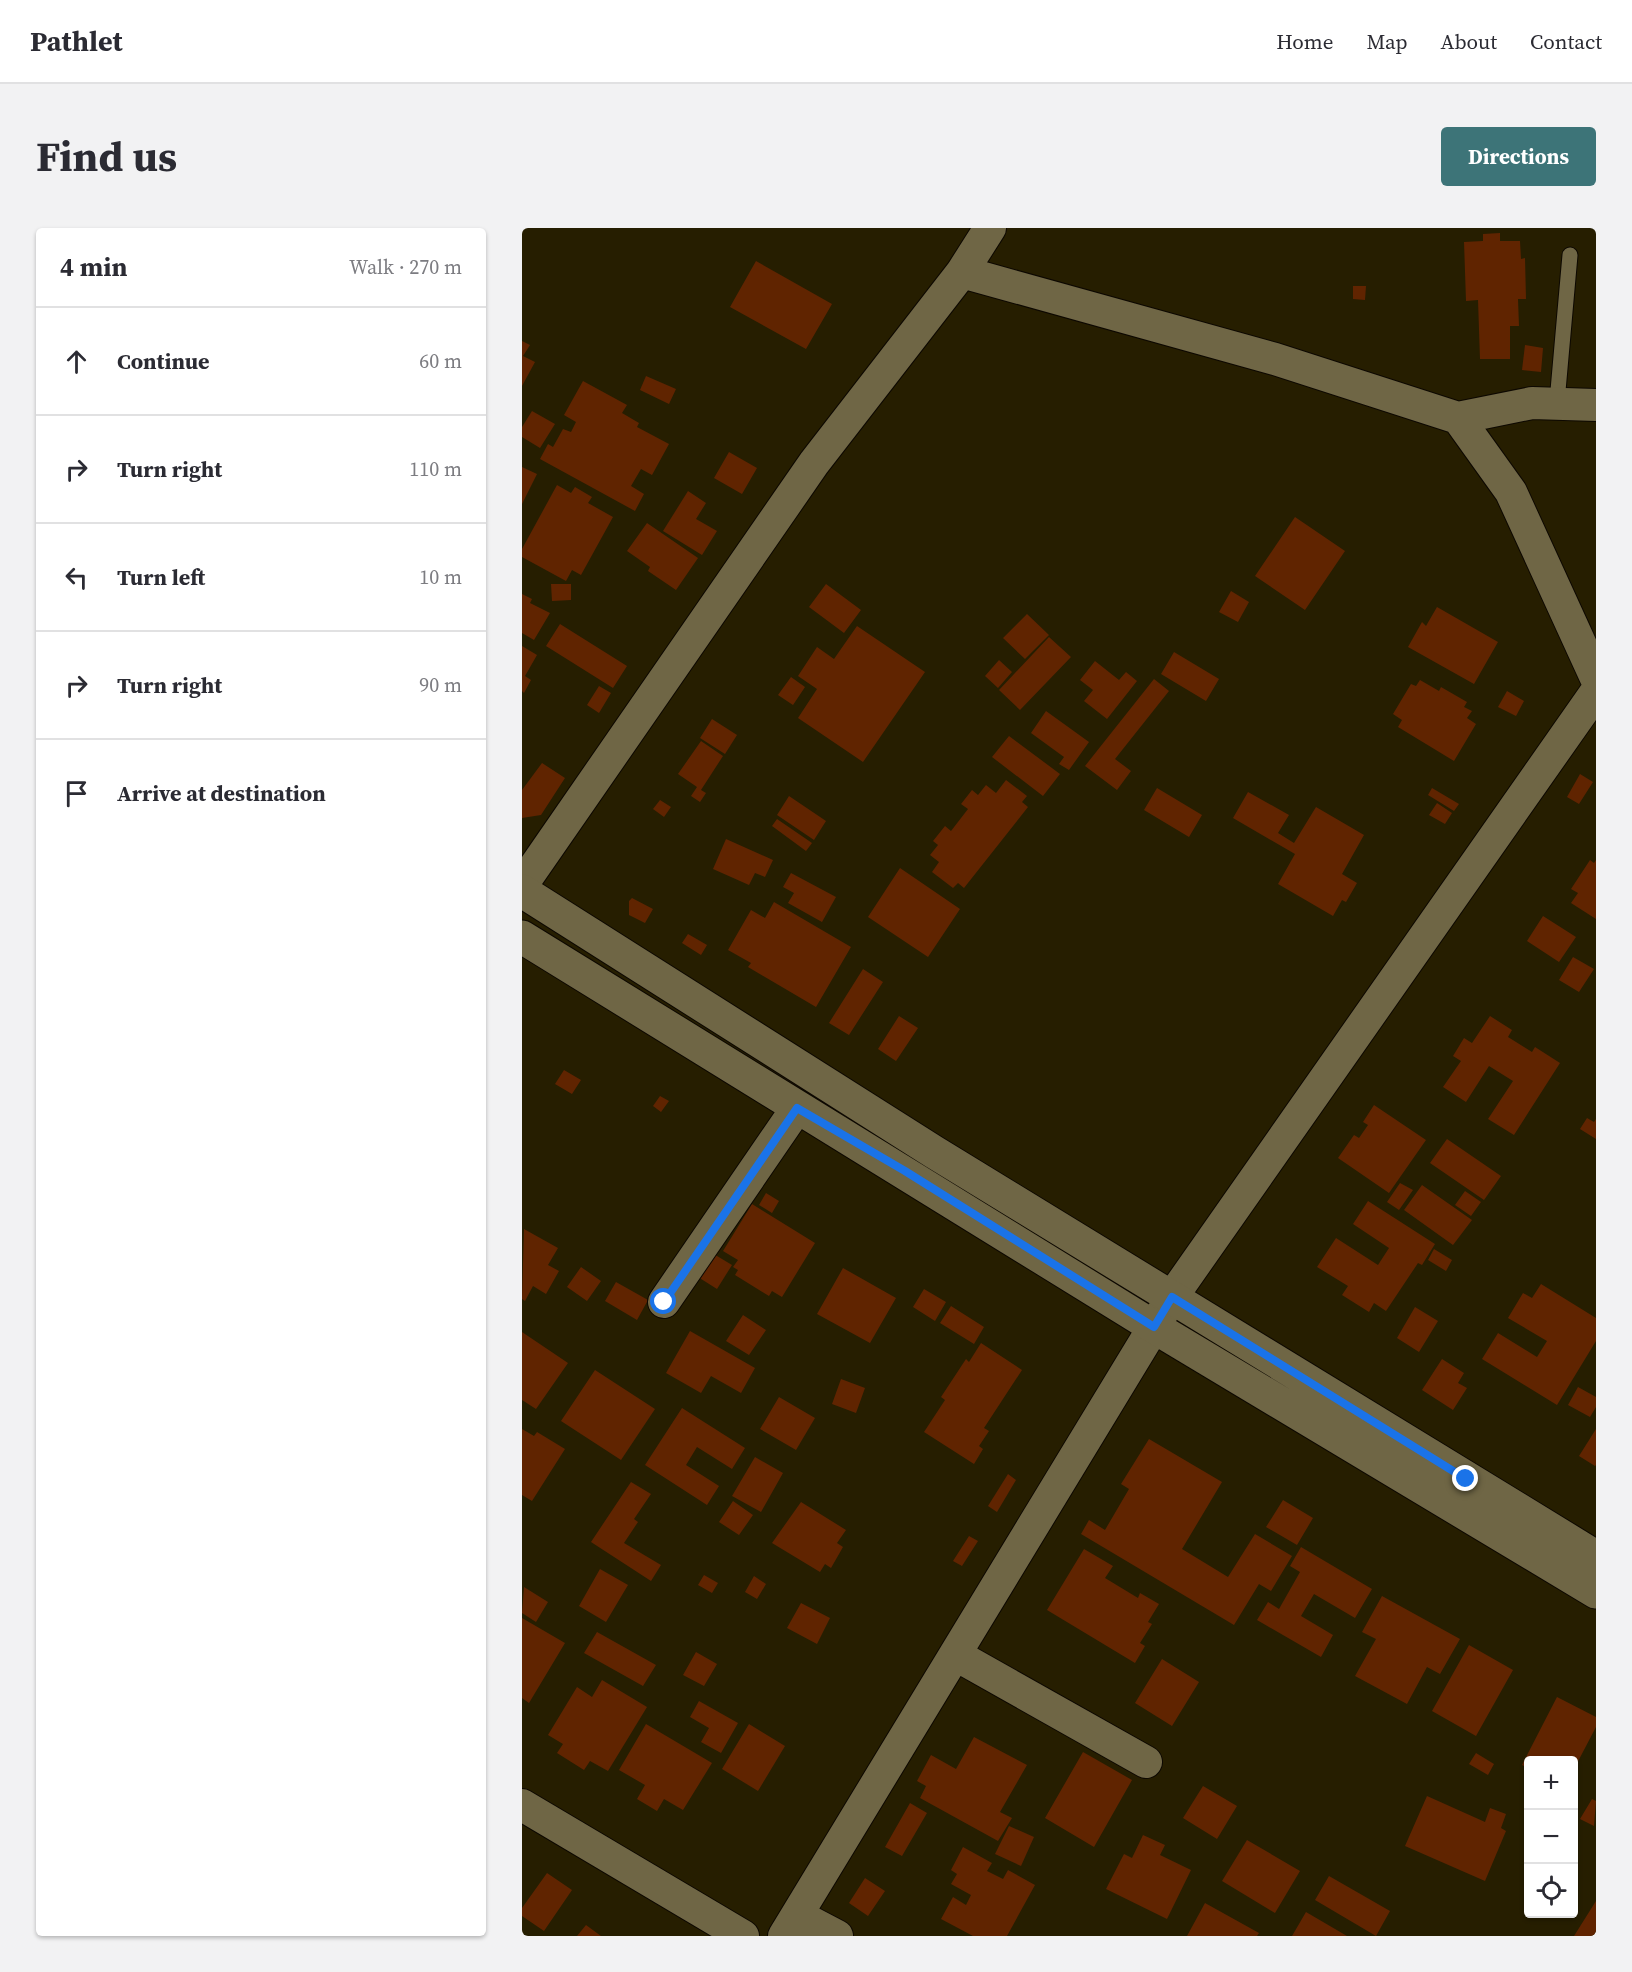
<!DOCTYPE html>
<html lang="en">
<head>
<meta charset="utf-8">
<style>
  :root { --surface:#fff; --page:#f2f2f3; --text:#2b2b33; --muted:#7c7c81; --line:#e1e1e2; --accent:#3d7478 }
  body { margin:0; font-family:"Source Serif 4",serif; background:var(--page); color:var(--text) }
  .controls { position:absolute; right:18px; bottom:18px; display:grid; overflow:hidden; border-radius:6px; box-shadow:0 2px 4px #0004 }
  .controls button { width:54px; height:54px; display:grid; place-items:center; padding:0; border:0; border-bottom:2px solid var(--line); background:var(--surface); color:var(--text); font:30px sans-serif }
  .stop { position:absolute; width:18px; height:18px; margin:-14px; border:4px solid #1a73e8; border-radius:50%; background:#fff }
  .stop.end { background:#1a73e8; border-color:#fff; box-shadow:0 2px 6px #0008 }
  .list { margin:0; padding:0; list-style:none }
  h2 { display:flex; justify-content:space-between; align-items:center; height:78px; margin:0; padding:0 24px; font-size:26px }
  h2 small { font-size:20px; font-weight:400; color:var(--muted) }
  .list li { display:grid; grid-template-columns:39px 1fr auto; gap:18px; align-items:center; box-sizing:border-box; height:108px; padding:0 24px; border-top:2px solid var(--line) }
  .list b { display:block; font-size:22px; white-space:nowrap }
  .list em { font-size:20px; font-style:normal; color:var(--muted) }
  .icon { flex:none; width:33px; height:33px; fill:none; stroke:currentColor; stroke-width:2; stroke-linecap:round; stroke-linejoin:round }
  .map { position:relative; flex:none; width:1074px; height:1708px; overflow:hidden; border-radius:6px }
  header { display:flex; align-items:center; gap:36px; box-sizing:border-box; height:84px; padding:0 30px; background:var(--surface); border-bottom:2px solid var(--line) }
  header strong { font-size:28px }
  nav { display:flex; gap:33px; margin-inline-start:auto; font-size:21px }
  .intro { display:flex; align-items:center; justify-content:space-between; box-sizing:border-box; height:144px; padding:0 36px }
  h1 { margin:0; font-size:42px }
  .button { padding:15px 27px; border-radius:6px; background:var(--accent); color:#fff; font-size:21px; font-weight:700 }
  main { display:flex; gap:36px; padding:0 36px }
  aside { flex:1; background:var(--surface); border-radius:6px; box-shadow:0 2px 4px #0004 }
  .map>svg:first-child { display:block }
</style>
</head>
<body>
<header>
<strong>Pathlet</strong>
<nav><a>Home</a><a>Map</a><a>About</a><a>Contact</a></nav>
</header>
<div class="intro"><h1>Find us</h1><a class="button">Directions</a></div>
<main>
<aside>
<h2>4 min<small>Walk · 270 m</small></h2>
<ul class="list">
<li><svg class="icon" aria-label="ahead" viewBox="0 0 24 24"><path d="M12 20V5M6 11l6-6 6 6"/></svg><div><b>Continue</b></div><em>60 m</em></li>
<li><svg class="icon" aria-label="right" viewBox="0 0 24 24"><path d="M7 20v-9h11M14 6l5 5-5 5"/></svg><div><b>Turn right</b></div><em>110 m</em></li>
<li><svg class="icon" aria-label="left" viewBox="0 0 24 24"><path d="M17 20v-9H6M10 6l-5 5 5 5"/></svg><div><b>Turn left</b></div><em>10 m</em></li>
<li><svg class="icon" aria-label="right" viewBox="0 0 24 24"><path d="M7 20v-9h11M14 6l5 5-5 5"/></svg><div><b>Turn right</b></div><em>90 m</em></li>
<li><svg class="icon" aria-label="arrive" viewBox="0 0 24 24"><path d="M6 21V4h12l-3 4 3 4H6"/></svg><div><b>Arrive at destination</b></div></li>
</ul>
</aside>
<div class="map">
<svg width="1074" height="1708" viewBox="0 0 1074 1708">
  <rect width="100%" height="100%" fill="#261e00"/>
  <path fill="#602400" d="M 978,5 L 978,13 L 998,13 L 999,31 L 1003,30 L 1004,71 L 996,71 L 997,98 L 988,98 L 988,131 L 958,131 L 956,72 L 944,73 L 942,14 L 961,13 L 961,6 Z
    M 234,33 L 310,76 L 284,121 L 208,79 Z
    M 831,58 L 844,58 L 843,72 L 831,71 Z
    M 0,113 L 8,117 L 1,128 L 13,134 L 0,158 Z
    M 1003,117 L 1021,120 L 1019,144 L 1000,142 Z
    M 124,148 L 154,161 L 147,176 L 118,162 Z
    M 61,153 L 105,177 L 100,185 L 117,195 L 115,199 L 147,216 L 130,247 L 119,241 L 109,258 L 122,266 L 113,283 L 18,231 L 26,216 L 31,219 L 41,201 L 49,204 L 54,194 L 42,187 Z
    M 10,183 L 33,196 L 18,220 L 0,209 L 0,199 Z
    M 207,224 L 235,240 L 220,266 L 192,250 Z
    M 0,239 L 15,246 L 0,276 Z
    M 35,257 L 49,265 L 53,259 L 70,269 L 66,275 L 91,289 L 59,347 L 50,342 L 44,353 L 0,329 L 0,321 Z
    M 166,263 L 184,275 L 174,291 L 195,303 L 180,327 L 141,303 Z
    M 773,289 L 823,323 L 783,382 L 733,348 Z
    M 125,295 L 176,330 L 154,362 L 126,343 L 128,339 L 105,323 Z
    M 29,356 L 49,356 L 49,372 L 30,373 Z
    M 304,356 L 339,382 L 322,405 L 287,379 Z
    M 709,363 L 727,374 L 716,394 L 697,384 Z
    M 0,366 L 10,371 L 8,375 L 28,385 L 12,412 L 0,405 Z
    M 915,379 L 976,414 L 952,456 L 886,419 L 900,394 L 904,398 Z
    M 505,386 L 527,407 L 503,431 L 481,410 Z
    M 38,396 L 105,438 L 91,460 L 24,418 Z
    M 335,398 L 403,444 L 341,534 L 276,490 L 295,461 L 276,448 L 295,419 L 312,431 Z
    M 527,409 L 549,429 L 498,482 L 477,462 Z
    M 0,418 L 15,427 L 3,448 L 9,452 L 2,465 L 0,463 Z
    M 652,424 L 697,451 L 684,473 L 639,446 Z
    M 477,432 L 490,444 L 476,460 L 463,448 Z
    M 573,433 L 597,452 L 604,444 L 615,453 L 585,491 L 562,473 L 571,462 L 558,452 Z
    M 269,449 L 283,459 L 271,477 L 256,467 Z
    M 632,451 L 647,463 L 593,531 L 609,543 L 595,562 L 563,538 Z
    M 898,452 L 917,463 L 919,459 L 945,474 L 942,479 L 950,483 L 945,490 L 954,496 L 932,533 L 876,499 L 880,492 L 871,486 L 889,456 L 894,458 Z
    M 77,458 L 89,465 L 77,485 L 65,477 Z
    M 985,463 L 1002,473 L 994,488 L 976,479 Z
    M 524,483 L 567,514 L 547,542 L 537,536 L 542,529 L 509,505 Z
    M 190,491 L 215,507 L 203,526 L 178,510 Z
    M 487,508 L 538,546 L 521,568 L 470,529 Z
    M 179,513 L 201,528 L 179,562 L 184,565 L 178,574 L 169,568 L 175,559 L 156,546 Z
    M 20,535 L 43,550 L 19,587 L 0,590 L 0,562 Z
    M 1058,546 L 1071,554 L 1057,576 L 1045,569 Z
    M 484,552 L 505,568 L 500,574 L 506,579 L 442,660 L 436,655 L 431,660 L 410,644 L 417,634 L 408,627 L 416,617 L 411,613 L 423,598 L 429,603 L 446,581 L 439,576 L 450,562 L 456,567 L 464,557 L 474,565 Z
    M 635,560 L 680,587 L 667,609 L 622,582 Z
    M 910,560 L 937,576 L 932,583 L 906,567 Z
    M 726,564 L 767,587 L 756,605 L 772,615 L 794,579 L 842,607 L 820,646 L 835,655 L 824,674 L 820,672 L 811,688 L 756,656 L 773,626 L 711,590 Z
    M 267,568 L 304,593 L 292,612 L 255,587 Z
    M 138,572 L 149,579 L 142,589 L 131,581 Z
    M 915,575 L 930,585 L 923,596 L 907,587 Z
    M 255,591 L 290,615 L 284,623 L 250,598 Z
    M 204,611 L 251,632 L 243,649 L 233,645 L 227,657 L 191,641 Z
    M 1068,632 L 1072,635 L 1074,632 L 1074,691 L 1049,675 L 1056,665 L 1049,661 Z
    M 378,640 L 438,681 L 406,729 L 346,689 Z
    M 269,645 L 314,669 L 300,694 L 266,675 L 272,665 L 261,659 Z
    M 110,670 L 131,681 L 123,695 L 107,687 L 107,673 Z
    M 252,674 L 329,719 L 294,779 L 226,739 L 229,735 L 206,722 L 229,682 L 243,690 Z
    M 1021,688 L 1054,709 L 1037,734 L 1005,713 Z
    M 166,706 L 185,717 L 179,727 L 160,715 Z
    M 1051,729 L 1072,741 L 1057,764 L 1037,752 Z
    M 341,741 L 361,754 L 327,807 L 307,795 Z
    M 377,788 L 396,800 L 374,833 L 356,821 Z
    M 968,788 L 990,802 L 986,809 L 1010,824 L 1013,819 L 1038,835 L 992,907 L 966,891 L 991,853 L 967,838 L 944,874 L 921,859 L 939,833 L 931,828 L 942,810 L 950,815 Z
    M 42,842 L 59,852 L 50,866 L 33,856 Z
    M 138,868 L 147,873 L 139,884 L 131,878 Z
    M 852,877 L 904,912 L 867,965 L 816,930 L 832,907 L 837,910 L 846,897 L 841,894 Z
    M 1065,890 L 1072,894 L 1074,891 L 1074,911 L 1058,901 Z
    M 925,911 L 979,948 L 962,972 L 908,935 Z
    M 878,955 L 891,962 L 877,982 L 865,974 Z
    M 900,957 L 950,992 L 931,1017 L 882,982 Z
    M 943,963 L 959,974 L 949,988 L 933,977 Z
    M 244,965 L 257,973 L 250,985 L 237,977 Z
    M 846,973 L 913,1016 L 900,1037 L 896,1035 L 864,1083 L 852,1075 L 847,1084 L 820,1067 L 826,1058 L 795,1039 L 814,1010 L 856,1037 L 867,1020 L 831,996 Z
    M 230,976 L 293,1015 L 260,1069 L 250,1063 L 247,1068 L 213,1047 L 216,1042 L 211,1039 L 216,1032 L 201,1023 Z
    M 2,1001 L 36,1020 L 26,1037 L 37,1043 L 24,1066 L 11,1058 L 3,1073 L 0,1071 Z
    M 912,1021 L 930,1032 L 924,1043 L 906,1032 Z
    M 190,1025 L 210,1037 L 195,1061 L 176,1049 Z
    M 59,1039 L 79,1053 L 65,1073 L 45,1059 Z
    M 321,1040 L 374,1070 L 348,1115 L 295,1086 Z
    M 94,1054 L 126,1072 L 115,1092 L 83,1073 Z
    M 1019,1056 L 1074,1090 L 1074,1113 L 1035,1177 L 960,1131 L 976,1105 L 1015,1129 L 1025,1113 L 986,1090 L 1001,1065 L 1010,1070 Z
    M 402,1061 L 424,1074 L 413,1093 L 391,1079 Z
    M 429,1078 L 462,1099 L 452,1116 L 418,1095 Z
    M 893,1079 L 916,1093 L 897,1124 L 875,1110 Z
    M 221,1087 L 244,1102 L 227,1127 L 204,1113 Z
    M 168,1103 L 233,1140 L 219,1165 L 189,1148 L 179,1165 L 144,1145 Z
    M 0,1104 L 46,1135 L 14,1181 L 0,1172 Z
    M 459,1115 L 500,1142 L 462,1200 L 467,1203 L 457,1218 L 461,1221 L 452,1236 L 402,1204 L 423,1172 L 419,1169 L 444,1131 L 447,1134 Z
    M 920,1131 L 942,1145 L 936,1155 L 945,1160 L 931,1182 L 900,1162 Z
    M 73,1142 L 133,1181 L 99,1232 L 39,1193 Z
    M 319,1151 L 343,1160 L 334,1185 L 310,1176 Z
    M 1056,1159 L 1074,1169 L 1074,1179 L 1068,1189 L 1046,1177 Z
    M 257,1169 L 293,1190 L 274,1222 L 238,1201 Z
    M 160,1180 L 223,1220 L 210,1241 L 175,1219 L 164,1237 L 197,1258 L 185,1277 L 123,1237 Z
    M 0,1201 L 12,1208 L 15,1204 L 43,1221 L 10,1273 L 0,1267 Z
    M 1074,1201 L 1074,1237 L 1073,1238 L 1057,1228 Z
    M 627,1211 L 700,1254 L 660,1321 L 706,1349 L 733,1306 L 770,1328 L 749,1363 L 737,1356 L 712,1397 L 559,1306 L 567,1292 L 583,1302 L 607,1261 L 599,1256 Z
    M 233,1229 L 261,1245 L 239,1284 L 210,1268 Z
    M 486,1246 L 494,1252 L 475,1284 L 466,1278 Z
    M 109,1254 L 129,1266 L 112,1291 L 116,1294 L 102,1315 L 139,1337 L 129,1353 L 69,1314 Z
    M 761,1272 L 791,1290 L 775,1317 L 744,1299 Z
    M 211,1273 L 231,1287 L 217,1307 L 197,1294 Z
    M 279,1274 L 324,1302 L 315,1315 L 321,1319 L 309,1340 L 303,1336 L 298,1344 L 250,1315 Z
    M 447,1308 L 456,1313 L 440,1338 L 431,1333 Z
    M 779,1319 L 850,1361 L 833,1390 L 792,1366 L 779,1388 L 811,1407 L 799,1429 L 735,1392 L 746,1374 L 757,1381 L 778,1344 L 768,1338 Z
    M 562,1321 L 591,1338 L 583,1350 L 616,1370 L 618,1365 L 637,1376 L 626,1394 L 630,1396 L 618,1415 L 623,1418 L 613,1435 L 525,1382 Z
    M 78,1341 L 106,1357 L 84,1394 L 57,1378 Z
    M 182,1347 L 196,1355 L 190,1365 L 176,1357 Z
    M 232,1348 L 244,1356 L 235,1371 L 223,1364 Z
    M 2,1359 L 26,1374 L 14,1394 L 0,1385 Z
    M 860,1368 L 938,1411 L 918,1446 L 905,1439 L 885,1476 L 833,1448 L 854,1411 L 840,1404 Z
    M 279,1375 L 308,1390 L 295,1416 L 265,1400 Z
    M 0,1390 L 43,1415 L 7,1475 L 0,1470 Z
    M 75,1404 L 134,1437 L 121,1458 L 62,1425 Z
    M 947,1417 L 991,1442 L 954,1508 L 910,1483 Z
    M 174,1424 L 195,1436 L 182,1458 L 161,1447 Z
    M 640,1431 L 677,1454 L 650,1498 L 613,1475 Z
    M 80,1452 L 125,1479 L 86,1543 L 68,1533 L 62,1542 L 35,1525 L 41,1516 L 26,1507 L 55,1459 L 70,1469 Z
    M 1035,1469 L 1074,1489 L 1074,1499 L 1052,1541 L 1052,1532 L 1006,1532 L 1006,1540 L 1000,1537 Z
    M 177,1473 L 216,1495 L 199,1525 L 179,1514 L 187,1500 L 168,1489 Z
    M 124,1496 L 190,1535 L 161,1582 L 142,1571 L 135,1583 L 115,1571 L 123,1557 L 97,1542 Z
    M 227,1496 L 263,1518 L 236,1563 L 200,1541 Z
    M 452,1509 L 505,1537 L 478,1584 L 490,1590 L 476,1613 L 398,1570 L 404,1558 L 395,1553 L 409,1527 L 434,1541 Z
    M 561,1524 L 610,1552 L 572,1619 L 523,1590 Z
    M 954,1525 L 972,1536 L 966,1547 L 947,1536 Z
    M 681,1558 L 715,1578 L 695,1611 L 661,1590 Z
    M 905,1568 L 963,1594 L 968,1580 L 984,1586 L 979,1600 L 984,1603 L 963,1653 L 883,1618 Z
    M 1070,1571 L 1074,1573 L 1072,1598 L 1058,1591 Z
    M 388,1575 L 405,1585 L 380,1628 L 363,1619 Z
    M 487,1598 L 512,1609 L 499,1638 L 473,1626 Z
    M 621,1607 L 643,1617 L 638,1627 L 669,1642 L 645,1691 L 584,1661 L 602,1626 L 610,1630 Z
    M 725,1612 L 778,1643 L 753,1685 L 700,1653 Z
    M 441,1619 L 470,1635 L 465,1643 L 481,1651 L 486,1642 L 513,1657 L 485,1708 L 451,1708 L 419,1691 L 431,1669 L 444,1677 L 449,1667 L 429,1656 L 435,1646 L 429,1642 Z
    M 25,1645 L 50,1662 L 22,1703 L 0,1688 L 0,1680 Z
    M 807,1648 L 868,1683 L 854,1708 L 793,1672 Z
    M 343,1650 L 363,1663 L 346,1688 L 327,1675 Z
    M 1074,1673 L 1074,1708 L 1052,1708 Z
    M 683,1675 L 737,1705 L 735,1708 L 665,1708 Z
    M 784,1684 L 825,1708 L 770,1708 Z
    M 64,1697 L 79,1708 L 55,1708 Z"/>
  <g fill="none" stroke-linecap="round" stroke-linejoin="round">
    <g stroke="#0d0800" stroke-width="17">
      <path id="service" d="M 1035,174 L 1048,27"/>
    </g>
    <g stroke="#0d0800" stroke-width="34">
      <path id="minor" d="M 440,44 L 753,131 L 936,190 L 989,264 L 1074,450
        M 936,190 L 1010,175 L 1074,177
        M 0,657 L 292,235 L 440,44 L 468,0
        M 142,1074 L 275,880
        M 434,1427 L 624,1534
        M 0,1577 L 221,1708
        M 275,1687 L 315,1708
        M 262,1708 L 650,1069 L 1074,464"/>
    </g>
    <g stroke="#0d0800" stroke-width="35">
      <path id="tertiary" d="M 0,663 L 412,924 L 1074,1329
        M 0,709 L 632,1099 L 1074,1364"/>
    </g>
    <use href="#service" stroke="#6f6645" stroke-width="15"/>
    <use href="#minor" stroke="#6f6645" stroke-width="32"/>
    <use href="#tertiary" stroke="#6f6645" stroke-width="33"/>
  </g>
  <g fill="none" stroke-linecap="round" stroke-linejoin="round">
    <path stroke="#1a73e8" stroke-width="8" d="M 142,1074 L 275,880 L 383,943 L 632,1099 L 650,1069 L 944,1251"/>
  </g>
</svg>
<div class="controls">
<button>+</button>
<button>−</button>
<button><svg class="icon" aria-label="locate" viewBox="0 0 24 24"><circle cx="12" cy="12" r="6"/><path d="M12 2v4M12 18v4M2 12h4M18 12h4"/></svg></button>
</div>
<div class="stop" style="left:142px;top:1074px"></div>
<div class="stop end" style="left:944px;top:1251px"></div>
</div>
</main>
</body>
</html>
